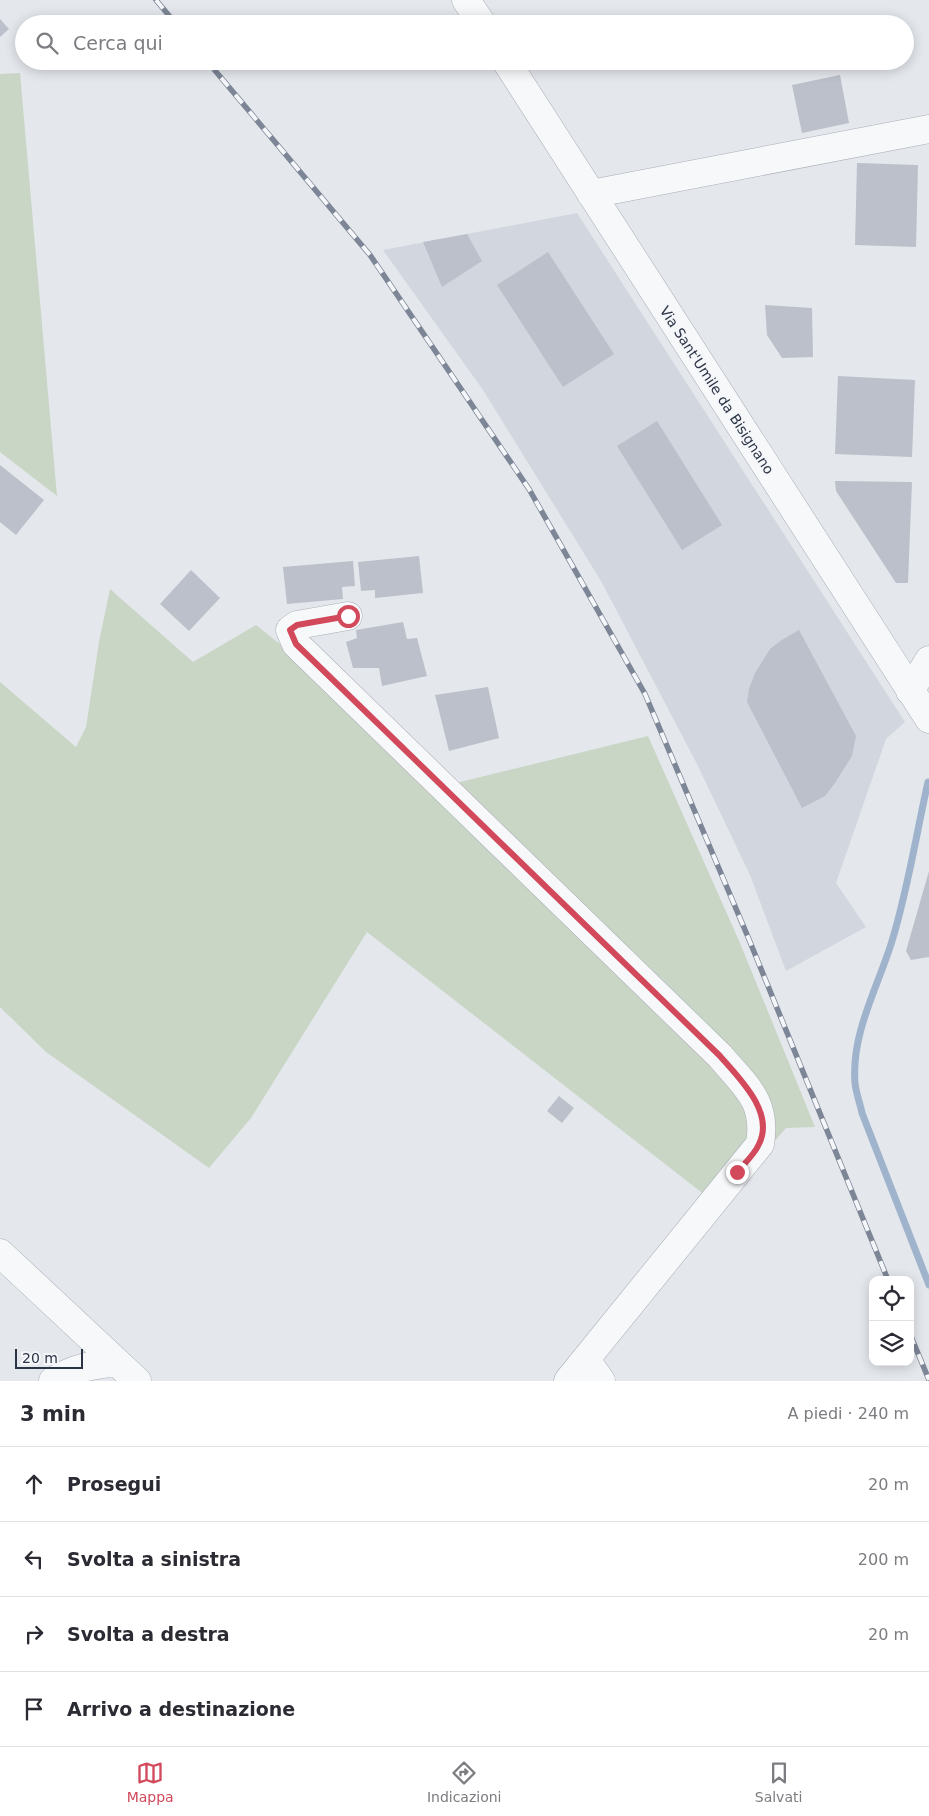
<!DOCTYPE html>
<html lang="it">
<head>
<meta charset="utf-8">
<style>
  :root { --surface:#fff; --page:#f2f2f3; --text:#2b2b33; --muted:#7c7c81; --line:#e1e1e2; --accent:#d1495b }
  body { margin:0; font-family:"DejaVu Sans",sans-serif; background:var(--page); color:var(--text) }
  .controls { position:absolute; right:15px; bottom:15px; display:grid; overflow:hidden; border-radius:10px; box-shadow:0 2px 12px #0003 }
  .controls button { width:45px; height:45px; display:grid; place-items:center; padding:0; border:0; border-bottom:1px solid var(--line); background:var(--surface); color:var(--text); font:25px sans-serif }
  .scale { position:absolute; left:15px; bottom:12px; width:68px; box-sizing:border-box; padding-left:5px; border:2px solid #2b3445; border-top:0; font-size:14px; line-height:18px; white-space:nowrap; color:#2b3445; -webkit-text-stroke:4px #f4f6f9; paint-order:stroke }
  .stop { position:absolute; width:15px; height:15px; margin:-11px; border:4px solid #d1495b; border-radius:50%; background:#fff }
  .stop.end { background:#d1495b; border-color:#fff; box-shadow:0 1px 5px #0008 }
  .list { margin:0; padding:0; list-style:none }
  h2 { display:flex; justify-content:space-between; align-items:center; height:65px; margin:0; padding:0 20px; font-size:21px }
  h2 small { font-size:16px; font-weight:400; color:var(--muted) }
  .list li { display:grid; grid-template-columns:32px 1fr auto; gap:15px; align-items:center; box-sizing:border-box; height:75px; padding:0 20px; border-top:1px solid var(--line) }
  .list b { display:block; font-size:19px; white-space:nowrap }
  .list em { font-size:16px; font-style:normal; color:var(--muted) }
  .icon { flex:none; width:28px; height:28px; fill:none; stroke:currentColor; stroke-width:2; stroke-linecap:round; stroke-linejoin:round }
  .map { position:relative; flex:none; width:929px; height:1381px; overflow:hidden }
  .search { position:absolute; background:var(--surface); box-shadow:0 2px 12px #0003; left:15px; right:15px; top:15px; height:55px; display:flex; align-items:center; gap:12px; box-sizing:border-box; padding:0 18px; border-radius:28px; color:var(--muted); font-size:19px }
  .sheet { height:365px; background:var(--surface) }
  nav { display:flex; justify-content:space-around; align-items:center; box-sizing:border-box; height:70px; border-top:1px solid var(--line); background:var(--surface); font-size:14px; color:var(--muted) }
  nav a { display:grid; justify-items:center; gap:2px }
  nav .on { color:var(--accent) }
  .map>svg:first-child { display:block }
</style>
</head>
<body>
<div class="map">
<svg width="929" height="1381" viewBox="0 0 929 1381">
  <rect width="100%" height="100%" fill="#e4e7ec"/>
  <path fill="#d2d6de" d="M 577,213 L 905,722 L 886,739 L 836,883 L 866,927 L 786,971 L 750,875 L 697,764 L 601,581 L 483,390 L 383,250 Z"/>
  <path fill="#c9d6c5" d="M 20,73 L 57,496 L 0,452 L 0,74 Z
    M 110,589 L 193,662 L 256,625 L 300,660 L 436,788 L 648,736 L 740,943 L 815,1127 L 786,1128 L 719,1206 L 367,932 L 251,1118 L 209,1168 L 46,1052 L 0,1007 L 0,682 L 76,747 L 86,727 L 99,642 Z"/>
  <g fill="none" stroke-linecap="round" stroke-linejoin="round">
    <path stroke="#9fb4cc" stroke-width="7" d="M 928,782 C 916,835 908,889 892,941 C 878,987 851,1033 855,1083 C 856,1093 860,1103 862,1113 L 929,1285"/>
  </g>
  <path fill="#bbc0ca" d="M 0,19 L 9,29 L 0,37 Z
    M 840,75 L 849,123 L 802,133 L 792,85 Z
    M 857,163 L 918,165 L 916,247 L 855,245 Z
    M 467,234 L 482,261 L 442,287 L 423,242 Z
    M 548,252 L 614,354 L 563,387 L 497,285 Z
    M 765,305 L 812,308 L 813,357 L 782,358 L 767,335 Z
    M 838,376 L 915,380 L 912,457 L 835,454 Z
    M 657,421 L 722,525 L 682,550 L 617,446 Z
    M 0,465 L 44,500 L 16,535 L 0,522 Z
    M 835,481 L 912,482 L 908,583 L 896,583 L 836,491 Z
    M 419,556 L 423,593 L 375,598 L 375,590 L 361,591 L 358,562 Z
    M 353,561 L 355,586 L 342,587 L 343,599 L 287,604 L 283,567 Z
    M 191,570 L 220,598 L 189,631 L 160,604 Z
    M 403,622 L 407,639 L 417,638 L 427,676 L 382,686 L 379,668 L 353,668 L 346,642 L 357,638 L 356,630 Z
    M 799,630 L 856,736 L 852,756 L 835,783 L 825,796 L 802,808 L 747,702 L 749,689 L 755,673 L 770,649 L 780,641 Z
    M 488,687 L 499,738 L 449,751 L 435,695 Z
    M 929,871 L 929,957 L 911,960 L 906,951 Z
    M 559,1096 L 574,1108 L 562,1123 L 547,1111 Z"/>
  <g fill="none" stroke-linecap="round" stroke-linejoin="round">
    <g stroke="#a9aeb7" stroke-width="29">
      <path id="minor" d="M 466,0 L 482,24
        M 506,61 L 929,719
        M 591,194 L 929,129
        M 348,616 L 297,625 L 290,630 L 296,644 L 720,1056 C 746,1087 767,1101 760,1144 L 568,1381
        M 910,691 L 929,660
        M 0,1253 L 137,1381
        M 586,1360 L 601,1381
        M 53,1381 C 74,1368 92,1365 116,1362"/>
    </g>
    <use href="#minor" stroke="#f7f8fa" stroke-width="28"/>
    <g stroke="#7d8696" stroke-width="5.5">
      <path id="rail" d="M 156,0 L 176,24
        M 207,61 L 370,255 L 529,489 L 645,694 L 748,937 L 888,1280
        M 910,1334 L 929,1380"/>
    </g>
    <use href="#rail" stroke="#f4f6f9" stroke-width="4" stroke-dasharray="11" stroke-linecap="butt"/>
  </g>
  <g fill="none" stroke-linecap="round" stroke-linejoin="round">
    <path stroke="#d1495b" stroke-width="6" d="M 348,616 L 297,625 L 290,630 L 296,644 L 720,1056 C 739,1078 775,1112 759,1144 C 755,1154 744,1164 737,1172"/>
  </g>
  <g text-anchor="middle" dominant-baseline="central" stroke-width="4" stroke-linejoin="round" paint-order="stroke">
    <g font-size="14" fill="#2b3445" stroke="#f4f6f9">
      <text transform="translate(717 390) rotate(57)">Via Sant'Umile da Bisignano</text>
    </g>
  </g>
</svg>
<div class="controls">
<button><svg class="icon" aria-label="locate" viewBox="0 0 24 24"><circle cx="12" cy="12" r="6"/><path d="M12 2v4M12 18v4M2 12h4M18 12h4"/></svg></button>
<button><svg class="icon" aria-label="layers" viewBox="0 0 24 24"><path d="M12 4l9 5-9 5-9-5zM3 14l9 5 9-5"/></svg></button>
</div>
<div class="scale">20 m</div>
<div class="stop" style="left:348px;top:616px"></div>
<div class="stop end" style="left:737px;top:1172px"></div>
<div class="search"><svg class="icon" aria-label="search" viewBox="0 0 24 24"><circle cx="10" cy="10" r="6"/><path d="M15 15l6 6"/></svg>Cerca qui</div>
</div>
<section class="sheet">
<h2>3 min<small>A piedi · 240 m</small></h2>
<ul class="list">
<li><svg class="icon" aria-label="ahead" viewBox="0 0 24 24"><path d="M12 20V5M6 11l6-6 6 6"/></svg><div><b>Prosegui</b></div><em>20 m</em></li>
<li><svg class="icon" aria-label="left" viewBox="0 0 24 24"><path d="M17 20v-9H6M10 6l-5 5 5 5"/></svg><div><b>Svolta a sinistra</b></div><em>200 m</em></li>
<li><svg class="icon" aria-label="right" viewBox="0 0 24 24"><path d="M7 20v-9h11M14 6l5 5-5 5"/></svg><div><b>Svolta a destra</b></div><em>20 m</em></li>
<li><svg class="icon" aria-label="arrive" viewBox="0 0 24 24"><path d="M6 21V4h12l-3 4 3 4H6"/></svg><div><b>Arrivo a destinazione</b></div></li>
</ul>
</section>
<nav>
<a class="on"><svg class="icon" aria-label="map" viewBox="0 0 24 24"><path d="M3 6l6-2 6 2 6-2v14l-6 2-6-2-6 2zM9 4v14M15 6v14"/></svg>Mappa</a>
<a><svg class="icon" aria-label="directions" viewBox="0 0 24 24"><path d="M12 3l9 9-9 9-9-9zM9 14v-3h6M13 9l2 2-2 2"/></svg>Indicazioni</a>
<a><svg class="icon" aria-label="saved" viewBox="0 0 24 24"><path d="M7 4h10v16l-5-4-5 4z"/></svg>Salvati</a>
</nav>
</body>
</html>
